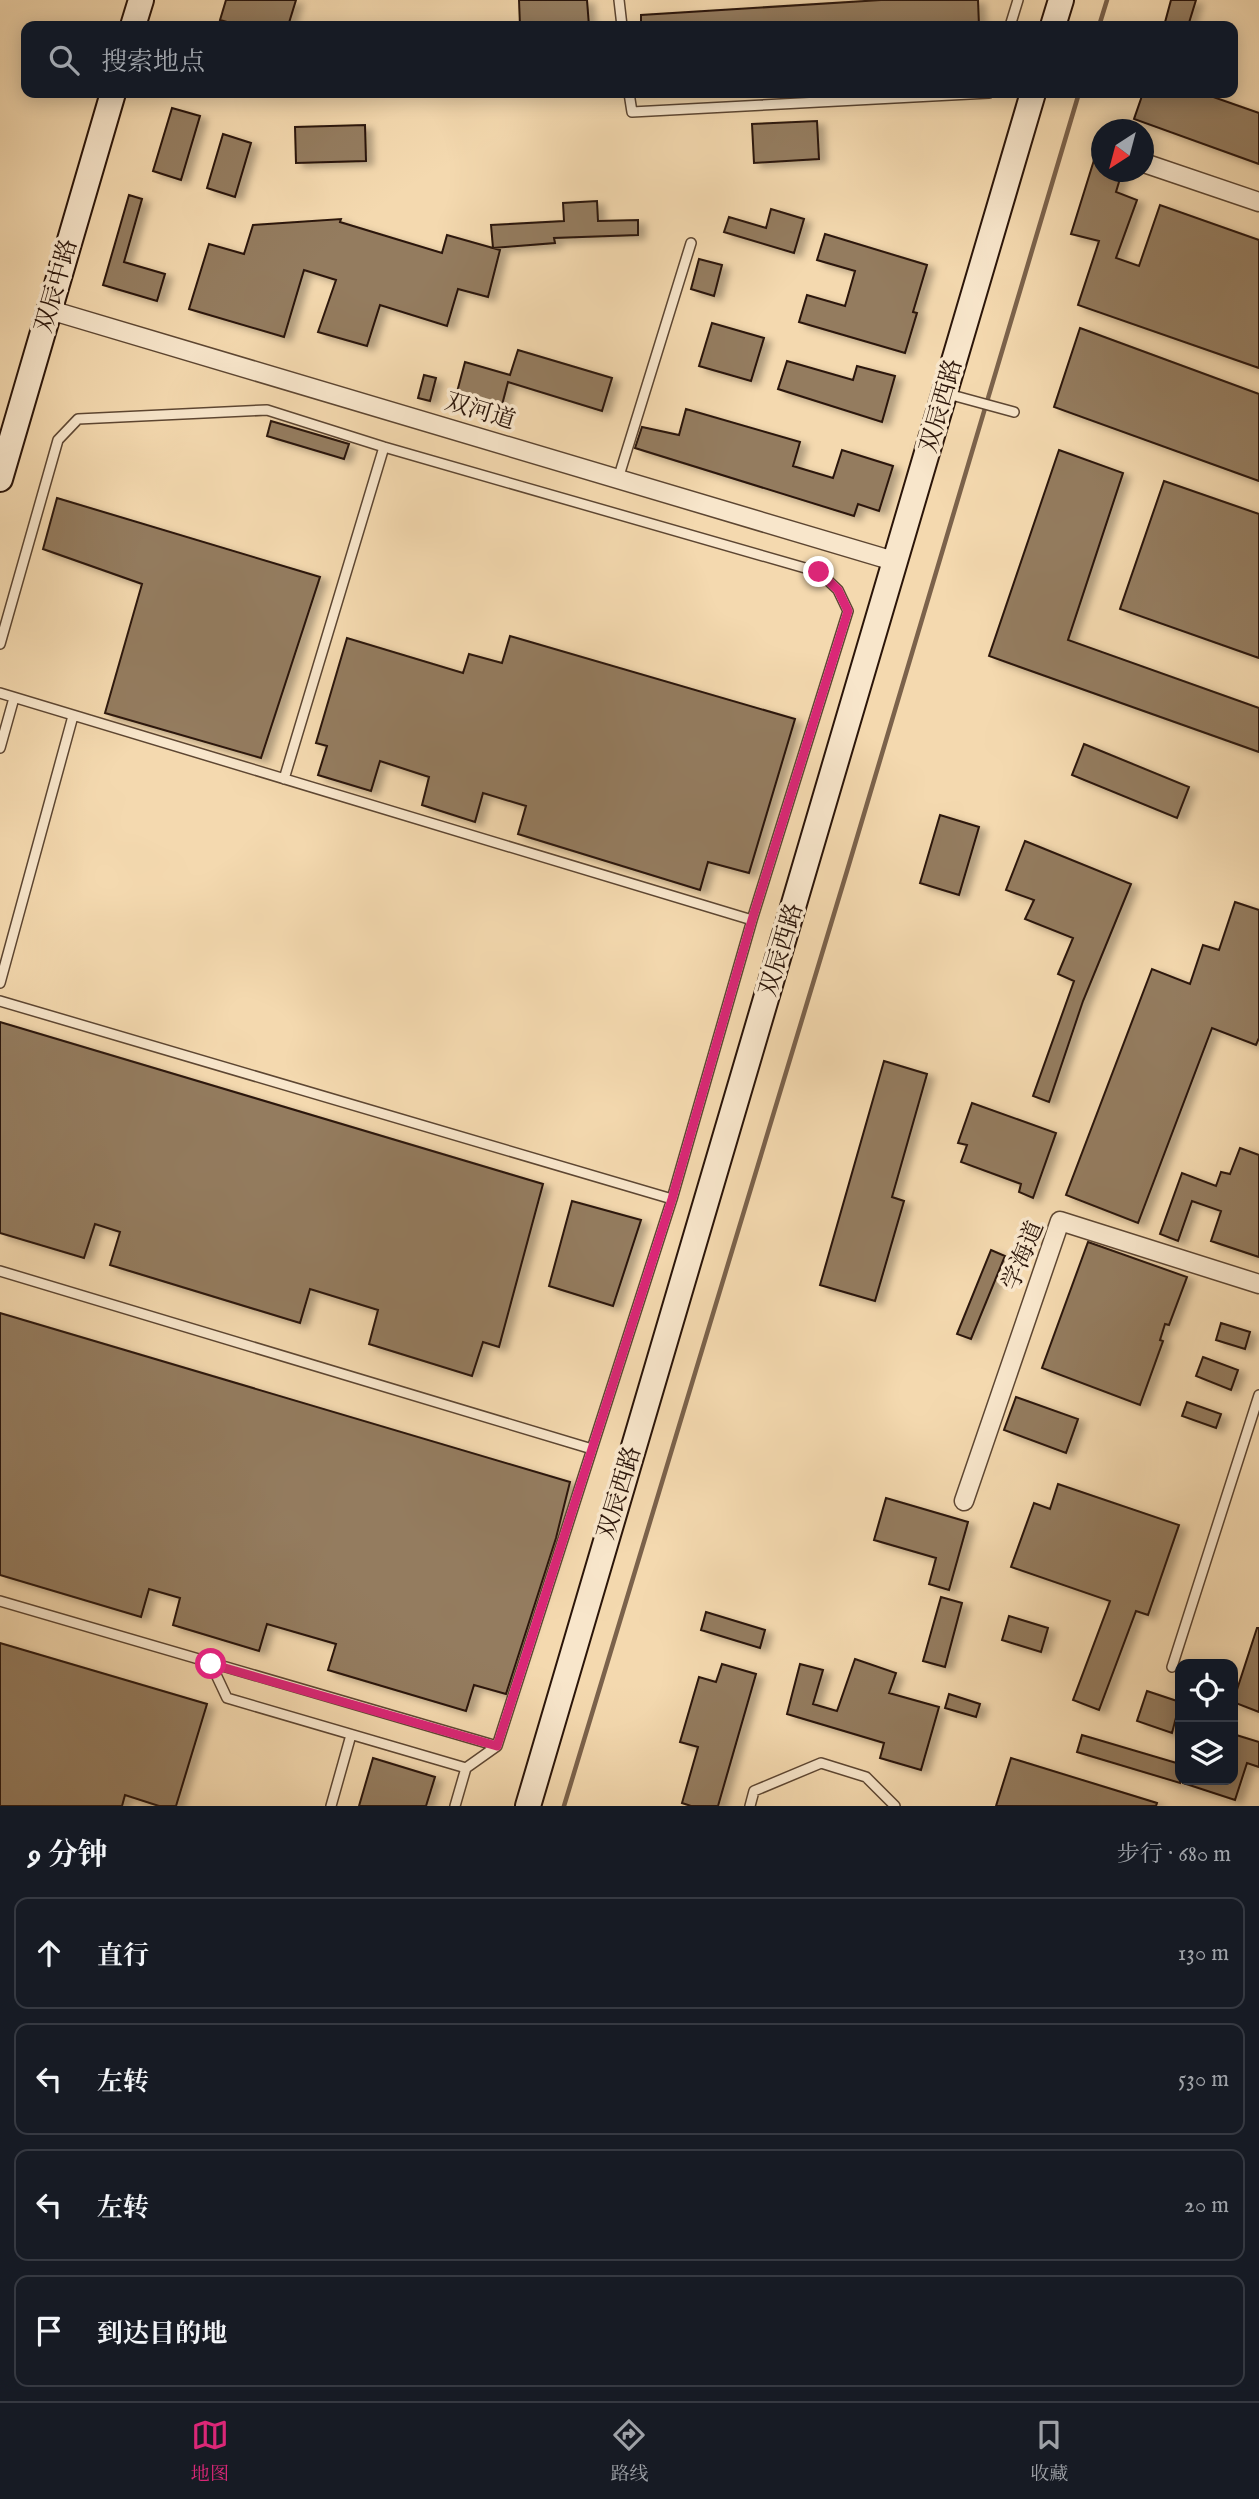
<!DOCTYPE html>
<html lang="zh">
<head>
<meta charset="utf-8">
<style>
  :root { --surface:#171b24; --page:#242831; --text:#f1f3f6; --muted:#9ea1a6; --line:#363941; --accent:#db2777 }
  body { margin:0; font-family:"IM FELL English","Noto Serif SC",serif; background:var(--page); color:var(--text) }
  .controls { position:absolute; right:21px; bottom:21px; display:grid; overflow:hidden; border-radius:14px; box-shadow:0 4px 18px #0003 }
  .controls button { width:63px; height:63px; display:grid; place-items:center; padding:0; border:0; border-bottom:2px solid var(--line); background:var(--surface); color:var(--text); font:35px sans-serif }
  .compass { position:absolute; left:1091px; top:119px; width:63px; height:63px; border-radius:50%; background:var(--surface); box-shadow:0 4px 18px #0003; rotate:216deg }
  .stop { position:absolute; width:21px; height:21px; margin:-16px; border:5px solid #db2777; border-radius:50%; background:#fff }
  .stop.end { background:#db2777; border-color:#fff; box-shadow:0 2px 7px #0008 }
  .list { margin:0; padding:0; list-style:none }
  h2 { display:flex; justify-content:space-between; align-items:center; height:91px; margin:0; padding:0 28px; font-size:30px }
  h2 small { font-size:23px; font-weight:400; color:var(--muted) }
  .list li { display:grid; grid-template-columns:46px 1fr auto; gap:21px; align-items:center; box-sizing:border-box; height:112px; margin:0 14px 14px; padding:0 14px; border:2px solid var(--line); border-radius:14px }
  .list b { display:block; font-size:26px; white-space:nowrap }
  .list em { font-size:23px; font-style:normal; color:var(--muted) }
  .icon { flex:none; width:38px; height:38px; fill:none; stroke:currentColor; stroke-width:2; stroke-linecap:round; stroke-linejoin:round }
  .map { position:relative; flex:none; width:1259px; height:1806px; overflow:hidden }
  .search { position:absolute; background:var(--surface); box-shadow:0 4px 18px #0003; left:21px; right:21px; top:21px; height:77px; display:flex; align-items:center; gap:18px; box-sizing:border-box; padding:0 24px; border-radius:14px; color:var(--muted); font-size:26px }
  .sheet { height:595px; background:var(--surface) }
  nav { display:flex; justify-content:space-around; align-items:center; box-sizing:border-box; height:98px; border-top:2px solid var(--line); background:var(--surface); font-size:19px; color:var(--muted) }
  nav a { display:grid; justify-items:center; gap:4px }
  nav .on { color:var(--accent) }
  .map>svg:first-child { display:block }
</style>
</head>
<body>
<div class="map">
<svg width="1259" height="1806" viewBox="0 0 1259 1806">
  <defs>
    <filter id="shadow"><feDropShadow dx="7" dy="4" stdDeviation="3.5" flood-color="#0004"/></filter>
  </defs>
  <rect width="100%" height="100%" fill="#f4d9af"/>
  <filter id="stains"><feTurbulence type="fractalNoise" baseFrequency=".00286" numOctaves="4"/><feColorMatrix values="0 0 0 0 .2 0 0 0 0 .09 0 0 0 0 .02 0 0 0 .5 -.17"/></filter>
  <radialGradient id="worn" r=".72"><stop offset=".6" stop-color="#630" stop-opacity="0"/><stop offset="1" stop-color="#630" stop-opacity=".3"/></radialGradient>
  <g fill="none" stroke-linecap="round" stroke-linejoin="round">
    <path stroke="#7b624b" stroke-width="4.5" d="M 1099,26 L 1107,0
      M 564,1806 L 847,871 L 1079,93"/>
  </g>
  <path fill="#947b5f" stroke="#2b1509" stroke-width="2" filter="url(#shadow)" d="M 226,0 L 296,0 L 288,26 L 241,26 L 220,20 Z
    M 519,0 L 587,0 L 589,26 L 520,26 Z
    M 881,0 L 978,0 L 979,26 L 641,26 L 641,15 Z
    M 1171,0 L 1196,0 L 1188,26 L 1164,26 Z
    M 1143,93 L 1202,93 L 1259,113 L 1259,164 L 1134,119 Z
    M 172,108 L 200,116 L 181,180 L 153,171 Z
    M 817,121 L 819,159 L 754,163 L 752,124 Z
    M 365,125 L 366,161 L 296,163 L 295,127 Z
    M 223,134 L 251,143 L 235,197 L 207,188 Z
    M 1099,144 L 1102,145 L 1102,172 L 1122,172 L 1116,192 L 1137,200 L 1116,258 L 1139,266 L 1160,205 L 1259,240 L 1259,368 L 1078,305 L 1099,241 L 1071,234 Z
    M 129,195 L 142,199 L 124,262 L 165,274 L 157,301 L 103,285 Z
    M 597,201 L 598,221 L 638,220 L 638,235 L 554,238 L 555,243 L 493,248 L 491,225 L 564,221 L 563,203 Z
    M 771,209 L 804,219 L 794,253 L 724,232 L 729,217 L 766,228 Z
    M 341,219 L 340,222 L 442,253 L 447,235 L 500,250 L 488,297 L 458,289 L 447,326 L 380,305 L 367,346 L 318,332 L 336,280 L 304,270 L 284,337 L 189,309 L 209,244 L 244,254 L 253,225 Z
    M 825,234 L 927,265 L 913,312 L 917,313 L 905,353 L 799,322 L 807,295 L 845,306 L 855,271 L 817,260 Z
    M 699,259 L 722,265 L 714,296 L 691,289 Z
    M 712,323 L 764,338 L 751,381 L 699,366 Z
    M 1080,328 L 1259,394 L 1259,481 L 1054,407 Z
    M 518,350 L 612,378 L 602,411 L 508,382 L 502,405 L 457,392 L 465,362 L 510,375 Z
    M 787,361 L 853,380 L 857,366 L 895,376 L 882,422 L 778,389 Z
    M 424,375 L 436,378 L 430,401 L 418,398 Z
    M 686,409 L 800,442 L 793,466 L 833,478 L 842,450 L 893,466 L 879,511 L 858,504 L 854,516 L 635,448 L 642,427 L 679,435 Z
    M 271,421 L 349,444 L 344,459 L 267,436 Z
    M 1059,450 L 1123,473 L 1068,640 L 1259,708 L 1259,752 L 989,656 Z
    M 1164,481 L 1259,514 L 1259,658 L 1120,609 Z
    M 57,498 L 320,577 L 261,758 L 105,713 L 142,584 L 43,549 Z
    M 510,636 L 795,719 L 749,873 L 708,862 L 700,890 L 518,834 L 526,806 L 483,793 L 475,822 L 422,805 L 429,777 L 380,761 L 371,791 L 318,775 L 327,746 L 316,743 L 347,638 L 463,673 L 469,654 L 502,663 Z
    M 1084,744 L 1189,787 L 1177,818 L 1072,775 Z
    M 940,815 L 979,827 L 959,895 L 920,883 Z
    M 1025,841 L 1131,884 L 1083,1001 L 1049,1102 L 1033,1096 L 1074,981 L 1058,974 L 1073,938 L 1025,919 L 1034,900 L 1006,890 Z
    M 1235,902 L 1259,910 L 1259,1038 L 1256,1045 L 1212,1028 L 1138,1223 L 1066,1195 L 1152,969 L 1190,984 L 1203,945 L 1219,950 Z
    M 0,1022 L 543,1184 L 499,1347 L 483,1342 L 472,1376 L 369,1344 L 378,1310 L 310,1289 L 300,1323 L 110,1265 L 120,1232 L 95,1224 L 84,1258 L 0,1233 Z
    M 884,1061 L 927,1074 L 892,1197 L 904,1201 L 875,1301 L 820,1285 Z
    M 972,1103 L 1056,1133 L 1033,1198 L 1019,1192 L 1021,1184 L 961,1162 L 967,1145 L 958,1143 Z
    M 1240,1148 L 1259,1155 L 1259,1257 L 1211,1241 L 1221,1211 L 1192,1201 L 1178,1241 L 1160,1234 L 1182,1173 L 1216,1186 L 1221,1172 L 1230,1174 Z
    M 572,1201 L 641,1220 L 613,1306 L 549,1286 Z
    M 1088,1242 L 1187,1277 L 1169,1325 L 1165,1324 L 1160,1340 L 1163,1341 L 1140,1405 L 1042,1368 Z
    M 991,1250 L 1005,1256 L 971,1339 L 957,1334 Z
    M 0,1313 L 570,1482 L 556,1538 L 506,1694 L 474,1685 L 466,1711 L 328,1670 L 336,1644 L 267,1624 L 259,1651 L 173,1625 L 180,1598 L 149,1589 L 141,1617 L 0,1575 Z
    M 1221,1323 L 1250,1332 L 1245,1349 L 1216,1340 Z
    M 1203,1357 L 1238,1370 L 1231,1390 L 1196,1376 Z
    M 1016,1397 L 1078,1419 L 1066,1453 L 1004,1430 Z
    M 1187,1402 L 1221,1414 L 1216,1428 L 1182,1416 Z
    M 1058,1484 L 1179,1525 L 1148,1615 L 1136,1611 L 1099,1710 L 1073,1700 L 1110,1601 L 1011,1567 L 1034,1503 L 1050,1509 Z
    M 886,1498 L 968,1522 L 949,1590 L 929,1584 L 936,1558 L 874,1540 Z
    M 941,1597 L 962,1603 L 945,1667 L 923,1661 Z
    M 706,1612 L 765,1630 L 760,1648 L 701,1630 Z
    M 1009,1616 L 1048,1628 L 1041,1652 L 1002,1640 Z
    M 1257,1628 L 1259,1628 L 1259,1712 L 1233,1702 Z
    M 0,1643 L 207,1704 L 176,1806 L 159,1806 L 125,1795 L 122,1806 L 0,1806 Z
    M 855,1659 L 896,1673 L 889,1693 L 939,1707 L 921,1770 L 880,1758 L 884,1743 L 787,1714 L 800,1664 L 823,1670 L 813,1704 L 837,1711 Z
    M 722,1664 L 756,1674 L 718,1806 L 691,1806 L 682,1803 L 698,1747 L 680,1742 L 699,1677 L 716,1682 Z
    M 1147,1691 L 1180,1702 L 1172,1733 L 1137,1721 Z
    M 949,1694 L 980,1704 L 976,1717 L 945,1708 Z
    M 1233,1734 L 1259,1742 L 1259,1767 L 1247,1763 L 1235,1800 L 1183,1783 L 1183,1780 L 1233,1780 Z
    M 1082,1735 L 1180,1764 L 1180,1783 L 1077,1752 Z
    M 373,1758 L 435,1777 L 426,1806 L 359,1806 Z
    M 1011,1758 L 1157,1803 L 1156,1806 L 996,1806 Z"/>
  <g fill="none" stroke-linecap="round" stroke-linejoin="round">
    <g stroke="#5d4632" stroke-width="12">
      <path id="lane" d="M 619,0 L 622,26
        M 1010,26 L 1018,0
        M 629,93 L 632,112 L 989,93
        M 948,394 L 1014,412
        M 618,479 L 691,243
        M 0,644 L 58,440 L 78,419 L 267,410 L 384,447 L 819,572 L 838,590 L 848,611 L 752,920 L 0,693
        M 0,748 L 14,698
        M 284,779 L 384,447
        M 0,983 L 73,716
        M 0,1001 L 672,1199
        M 0,1271 L 592,1449
        M 0,1601 L 497,1746 L 672,1199 L 752,920
        M 211,1664 L 227,1698 L 466,1768 L 497,1746
        M 1172,1667 L 1259,1395
        M 331,1806 L 351,1735
        M 455,1806 L 466,1768
        M 750,1806 L 754,1791 L 821,1763 L 866,1777 L 895,1806"/>
    </g>
    <g stroke="#5d4632" stroke-width="21">
      <path id="street" d="M 1144,163 L 1259,202
        M 50,310 L 897,562
        M 964,1501 L 1060,1221 L 1259,1284"/>
    </g>
    <g stroke="#2b1509" stroke-width="28">
      <path id="secondary" d="M 133,26 L 141,0
        M 1053,26 L 1061,0
        M 0,479 L 113,93
        M 528,1806 L 1033,93"/>
    </g>
    <use href="#lane" stroke="#f8e6cb" stroke-width="9"/>
    <use href="#street" stroke="#f8e6cb" stroke-width="18"/>
    <use href="#secondary" stroke="#f8e6cb" stroke-width="24"/>
  </g>
  <g fill="none" stroke-linecap="round" stroke-linejoin="round">
    <path stroke="#db2777" stroke-width="9" d="M 211,1664 L 497,1746 L 672,1199 L 752,920 L 848,611 L 838,590 L 819,572"/>
  </g>
  <g text-anchor="middle" dominant-baseline="central" stroke-width="7" stroke-linejoin="round" paint-order="stroke">
    <g font-size="24" fill="#2b1509" stroke="#f8e6cb">
      <text transform="translate(57 286) rotate(-74)">双辰中路</text>
      <text transform="translate(942 406) rotate(-74)">双辰西路</text>
      <text transform="translate(480 412) rotate(17)">双河道</text>
      <text transform="translate(782 950) rotate(-73)">双辰西路</text>
      <text transform="translate(1024 1256) rotate(-68)">学海道</text>
      <text transform="translate(620 1493) rotate(-73)">双辰西路</text>
    </g>
  </g>
  <rect width="100%" height="100%" filter="url(#stains)"/>
  <rect width="100%" height="100%" fill="url(#worn)"/>
</svg>
<div class="controls">
<button><svg class="icon" aria-label="locate" viewBox="0 0 24 24"><circle cx="12" cy="12" r="6"/><path d="M12 2v4M12 18v4M2 12h4M18 12h4"/></svg></button>
<button><svg class="icon" aria-label="layers" viewBox="0 0 24 24"><path d="M12 4l9 5-9 5-9-5zM3 14l9 5 9-5"/></svg></button>
</div>
<svg class="compass" viewBox="-18 -18 36 36"><path d="M0-13l5 13h-10z" fill="#e53935"/><path d="M0 13l5-13h-10z" fill="#9ea1a6"/></svg>
<div class="stop" style="left:211px;top:1664px"></div>
<div class="stop end" style="left:819px;top:572px"></div>
<div class="search"><svg class="icon" aria-label="search" viewBox="0 0 24 24"><circle cx="10" cy="10" r="6"/><path d="M15 15l6 6"/></svg>搜索地点</div>
</div>
<section class="sheet">
<h2>9 分钟<small>步行 · 680 m</small></h2>
<ul class="list">
<li><svg class="icon" aria-label="ahead" viewBox="0 0 24 24"><path d="M12 20V5M6 11l6-6 6 6"/></svg><div><b>直行</b></div><em>130 m</em></li>
<li><svg class="icon" aria-label="left" viewBox="0 0 24 24"><path d="M17 20v-9H6M10 6l-5 5 5 5"/></svg><div><b>左转</b></div><em>530 m</em></li>
<li><svg class="icon" aria-label="left" viewBox="0 0 24 24"><path d="M17 20v-9H6M10 6l-5 5 5 5"/></svg><div><b>左转</b></div><em>20 m</em></li>
<li><svg class="icon" aria-label="arrive" viewBox="0 0 24 24"><path d="M6 21V4h12l-3 4 3 4H6"/></svg><div><b>到达目的地</b></div></li>
</ul>
</section>
<nav>
<a class="on"><svg class="icon" aria-label="map" viewBox="0 0 24 24"><path d="M3 6l6-2 6 2 6-2v14l-6 2-6-2-6 2zM9 4v14M15 6v14"/></svg>地图</a>
<a><svg class="icon" aria-label="directions" viewBox="0 0 24 24"><path d="M12 3l9 9-9 9-9-9zM9 14v-3h6M13 9l2 2-2 2"/></svg>路线</a>
<a><svg class="icon" aria-label="saved" viewBox="0 0 24 24"><path d="M7 4h10v16l-5-4-5 4z"/></svg>收藏</a>
</nav>
</body>
</html>
